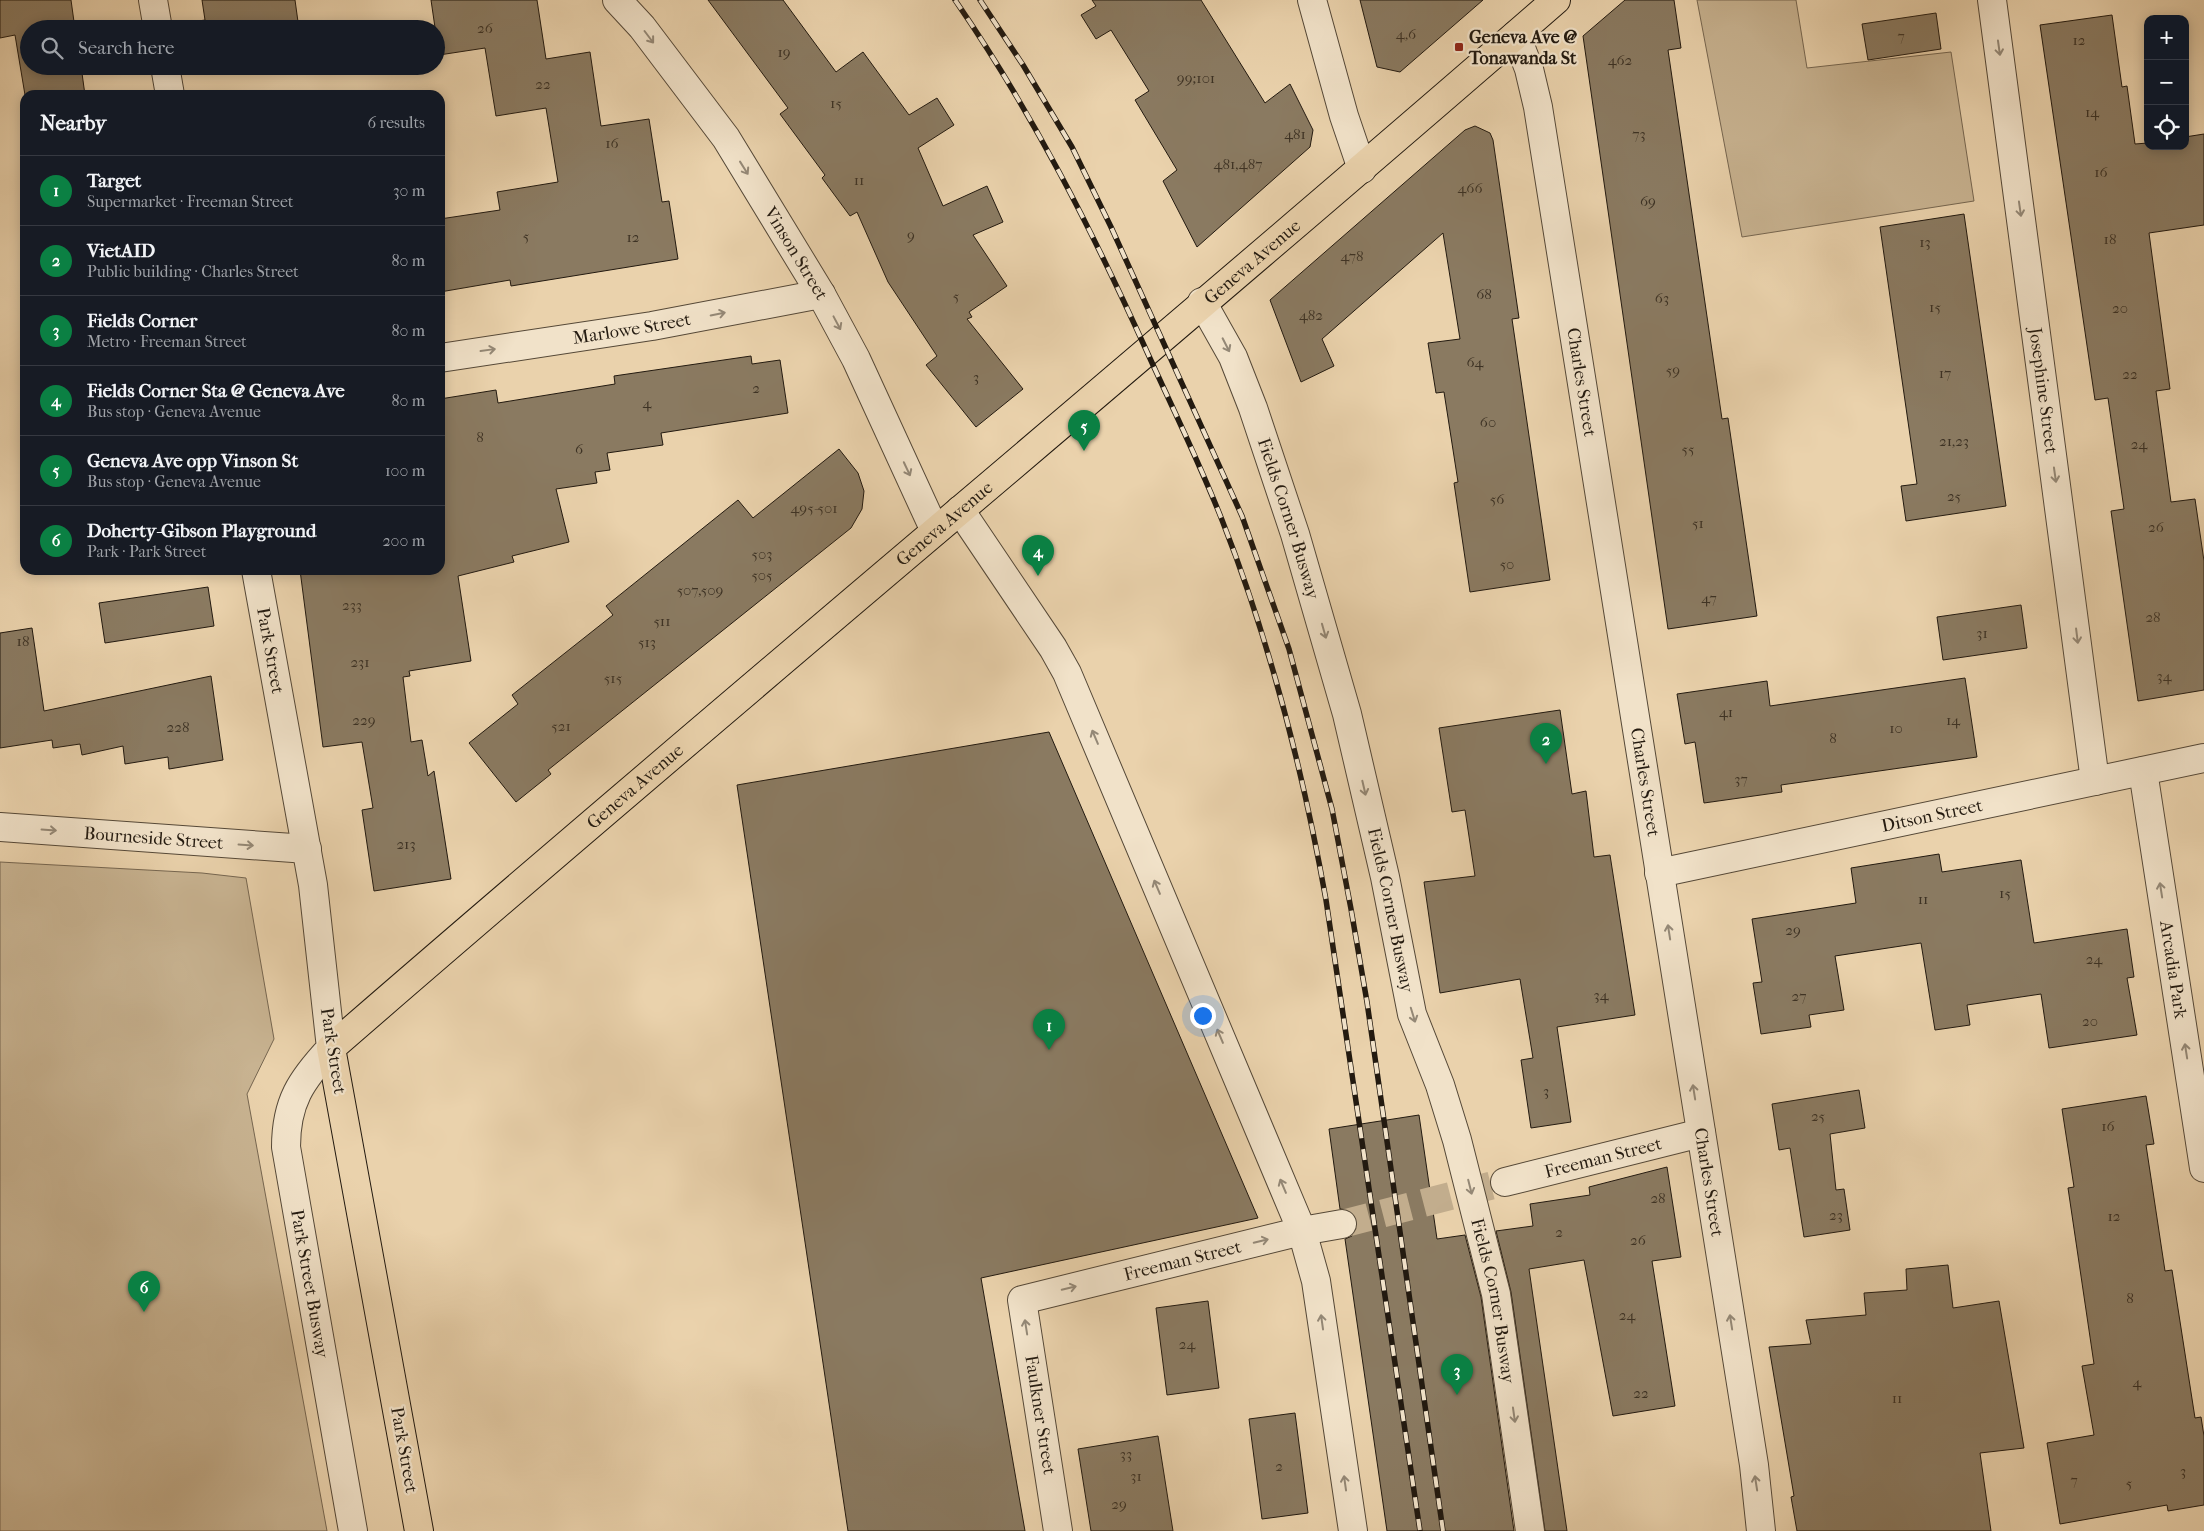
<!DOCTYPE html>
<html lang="en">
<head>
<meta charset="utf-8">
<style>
  :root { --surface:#171b24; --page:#20242c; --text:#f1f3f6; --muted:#9ea1a6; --line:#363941; --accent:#0b8043 }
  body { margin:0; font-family:"IM FELL French Canon",serif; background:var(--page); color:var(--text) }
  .controls { position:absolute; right:15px; top:15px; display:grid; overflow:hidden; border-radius:10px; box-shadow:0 2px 12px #0003 }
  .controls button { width:45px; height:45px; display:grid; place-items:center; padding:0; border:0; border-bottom:1px solid var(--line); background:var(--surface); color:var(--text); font:25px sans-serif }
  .you { position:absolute; left:1202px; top:1015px; width:18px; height:18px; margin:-12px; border:4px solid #fff; border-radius:50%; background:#1a73e8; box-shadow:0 0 0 8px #1a73e833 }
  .badge { display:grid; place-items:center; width:32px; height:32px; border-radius:50%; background:var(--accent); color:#fff; font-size:16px; font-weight:700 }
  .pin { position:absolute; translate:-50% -41px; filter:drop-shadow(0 1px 2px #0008) }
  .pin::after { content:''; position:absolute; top:26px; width:18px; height:15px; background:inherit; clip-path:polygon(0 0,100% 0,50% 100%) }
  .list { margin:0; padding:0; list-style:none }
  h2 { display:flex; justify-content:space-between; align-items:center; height:65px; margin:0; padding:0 20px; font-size:21px }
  h2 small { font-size:16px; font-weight:400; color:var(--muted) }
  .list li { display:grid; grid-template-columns:32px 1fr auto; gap:15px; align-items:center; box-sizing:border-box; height:70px; padding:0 20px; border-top:1px solid var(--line) }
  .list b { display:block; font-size:19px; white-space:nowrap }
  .list p { margin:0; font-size:16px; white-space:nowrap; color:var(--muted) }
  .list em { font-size:16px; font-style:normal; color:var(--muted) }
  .icon { flex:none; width:28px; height:28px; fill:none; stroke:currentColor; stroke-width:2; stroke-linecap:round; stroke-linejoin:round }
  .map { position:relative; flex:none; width:2204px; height:1531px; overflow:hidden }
  .search { position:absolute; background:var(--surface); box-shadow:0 2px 12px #0003; left:20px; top:20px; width:425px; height:55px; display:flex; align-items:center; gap:12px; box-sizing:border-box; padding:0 18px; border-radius:28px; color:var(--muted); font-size:19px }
  .panel { position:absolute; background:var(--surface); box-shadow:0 2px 12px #0003; left:20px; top:90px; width:425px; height:485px; border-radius:15px }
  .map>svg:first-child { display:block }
</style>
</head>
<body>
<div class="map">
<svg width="2204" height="1531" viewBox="0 0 2204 1531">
  <rect width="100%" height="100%" fill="#ead2ac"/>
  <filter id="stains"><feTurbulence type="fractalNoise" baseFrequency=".004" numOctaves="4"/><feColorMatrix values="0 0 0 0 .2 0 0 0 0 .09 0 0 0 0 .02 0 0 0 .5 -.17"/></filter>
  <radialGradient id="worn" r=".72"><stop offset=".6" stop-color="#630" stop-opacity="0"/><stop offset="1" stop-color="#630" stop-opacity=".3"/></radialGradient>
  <path fill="#c8b391" stroke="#766650" d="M 1697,0 L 1796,0 L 1807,68 L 1951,52 L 1974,201 L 1742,237 Z
    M 0,862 L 202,873 L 246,878 L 274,1039 L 247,1094 L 327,1531 L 0,1531 Z"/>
  <path fill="#8a7a61" stroke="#231a10" d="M 0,0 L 71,0 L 75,29 L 29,29 L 29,66 L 81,66 L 85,95 L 25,95 L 15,35 L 0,38 Z
    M 202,0 L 295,0 L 299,29 L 199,29 L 198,21 L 205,20 Z
    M 431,0 L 537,0 L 546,59 L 590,52 L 601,126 L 649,119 L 662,202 L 669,201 L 678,259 L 511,286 L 510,280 L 440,292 L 440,219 L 500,210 L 497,192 L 558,182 L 546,108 L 496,116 L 485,48 L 439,55 Z
    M 708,0 L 783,0 L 836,72 L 863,52 L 909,115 L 937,98 L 954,125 L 918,148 L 943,206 L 987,186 L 1003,222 L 973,235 L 1007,286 L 969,312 L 972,317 L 967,319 L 1023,389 L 976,427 L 926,365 L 937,356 L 888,282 L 857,212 L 850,216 L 822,178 L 825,175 L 780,114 L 788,108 Z
    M 1092,0 L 1201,0 L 1265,103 L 1290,84 L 1313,130 L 1310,147 L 1197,247 L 1163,181 L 1177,170 L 1135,100 L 1149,91 L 1111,30 L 1096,39 L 1081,15 L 1096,6 Z
    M 1360,0 L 1483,0 L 1400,72 L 1377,67 Z
    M 1625,0 L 1674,0 L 1681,48 L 1668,50 L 1722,419 L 1728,418 L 1757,616 L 1668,629 L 1583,36 Z
    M 1936,13 L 1941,49 L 1868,60 L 1862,24 Z
    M 2112,15 L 2122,87 L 2127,86 L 2135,144 L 2148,143 L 2148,146 L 2185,146 L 2185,137 L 2204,134 L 2204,225 L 2149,233 L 2170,389 L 2156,391 L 2171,502 L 2195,499 L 2204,561 L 2204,690 L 2138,701 L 2111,511 L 2124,509 L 2108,398 L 2095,400 L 2040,25 Z
    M 204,66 L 260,66 L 205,74 Z
    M 1475,126 L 1490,133 L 1493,140 L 1519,318 L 1512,319 L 1550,580 L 1470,592 L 1454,483 L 1458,482 L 1444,392 L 1436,393 L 1428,343 L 1460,339 L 1443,233 L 1322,339 L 1334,366 L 1301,382 L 1270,300 L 1465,130 Z
    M 1964,214 L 2006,506 L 1906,521 L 1901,486 L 1917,484 L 1880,227 Z
    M 751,356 L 752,364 L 780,360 L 788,413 L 661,433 L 663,445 L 607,453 L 610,470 L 595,472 L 597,483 L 556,489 L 569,542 L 512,556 L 514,562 L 458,576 L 471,661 L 409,671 L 410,676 L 403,677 L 411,742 L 422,740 L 428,776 L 434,771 L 451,879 L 374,891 L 362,810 L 373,808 L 362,742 L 323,747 L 300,570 L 440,570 L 440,399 L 496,390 L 498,403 L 615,384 L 614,376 Z
    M 839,449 L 858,473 L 864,491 L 862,509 L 851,528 L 548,770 L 551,774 L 516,802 L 469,743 L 518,704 L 512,695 L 613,615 L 606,606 L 738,500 L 753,518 Z
    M 208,587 L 214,626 L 105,643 L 99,603 Z
    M 2021,605 L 2027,648 L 1943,660 L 1937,617 Z
    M 32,628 L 44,711 L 211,676 L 223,760 L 169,769 L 168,757 L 125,764 L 123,746 L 82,755 L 80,744 L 53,748 L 52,740 L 0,748 L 0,633 Z
    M 1965,678 L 1977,757 L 1781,785 L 1782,792 L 1704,803 L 1695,742 L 1685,744 L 1677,694 L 1767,681 L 1770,706 Z
    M 1560,710 L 1572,794 L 1586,791 L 1594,857 L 1610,855 L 1635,1015 L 1557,1027 L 1571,1122 L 1531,1128 L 1521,1060 L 1533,1058 L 1520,979 L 1440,993 L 1424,882 L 1475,876 L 1465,810 L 1452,812 L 1439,728 Z
    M 1049,732 L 1258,1218 L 981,1278 L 1025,1531 L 848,1531 L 737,785 Z
    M 1939,854 L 1942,872 L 2021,860 L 2034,943 L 2127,929 L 2134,977 L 2127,978 L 2137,1035 L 2049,1048 L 2041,994 L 1967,1005 L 1970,1025 L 1935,1030 L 1921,943 L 1835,956 L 1844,1010 L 1809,1015 L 1811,1027 L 1761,1034 L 1753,983 L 1762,982 L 1752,919 L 1856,903 L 1851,868 Z
    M 1859,1090 L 1865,1128 L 1830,1134 L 1836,1190 L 1844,1189 L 1850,1230 L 1804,1237 L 1790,1148 L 1779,1150 L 1772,1104 Z
    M 2146,1096 L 2154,1144 L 2146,1145 L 2165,1271 L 2172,1270 L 2195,1418 L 2201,1417 L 2204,1436 L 2204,1505 L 2168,1511 L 2167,1505 L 2060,1524 L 2047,1443 L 2094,1435 L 2082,1366 L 2094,1364 L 2068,1188 L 2074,1187 L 2062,1109 Z
    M 1419,1115 L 1437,1239 L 1465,1235 L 1481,1297 L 1514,1531 L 1387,1531 L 1345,1239 L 1352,1236 L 1357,1229 L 1357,1222 L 1354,1214 L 1348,1210 L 1340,1209 L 1329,1129 Z
    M 1667,1167 L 1681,1257 L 1652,1261 L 1675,1406 L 1613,1416 L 1584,1260 L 1529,1269 L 1567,1531 L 1545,1531 L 1511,1292 L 1496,1231 L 1533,1226 L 1530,1204 L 1590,1195 L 1589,1187 Z
    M 1948,1265 L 1953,1308 L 1999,1301 L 2024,1448 L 1980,1453 L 1991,1531 L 1797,1531 L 1791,1497 L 1794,1496 L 1769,1347 L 1811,1344 L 1806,1320 L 1866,1315 L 1864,1293 L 1907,1290 L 1906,1269 Z
    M 1208,1301 L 1219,1388 L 1167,1395 L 1156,1308 Z
    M 1295,1413 L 1308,1513 L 1262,1519 L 1249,1419 Z
    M 1158,1436 L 1173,1531 L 1091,1531 L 1078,1449 Z"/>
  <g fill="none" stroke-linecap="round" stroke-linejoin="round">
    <path stroke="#c2ad8d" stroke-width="28" stroke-dasharray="28 14" stroke-linecap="butt" d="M 1342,1224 L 1505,1182"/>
    <g stroke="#554837" stroke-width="30">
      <g id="minor">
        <path d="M 153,0 L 158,29"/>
        <path id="s1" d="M 617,0 L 642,27 L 726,138 L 821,294 L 856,359 L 935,531"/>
        <path d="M 1312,0 L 1344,116 L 1362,169"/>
        <path id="s2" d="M 1992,0 L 2095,781"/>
        <path id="s3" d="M 1516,35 L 1529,69 L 1538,107 L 1754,1465 L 1761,1531"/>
        <path d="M 165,66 L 170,95"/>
        <path id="s4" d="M 1202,302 L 1233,357 L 1253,408 L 1295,534 L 1347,714 L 1385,877 L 1412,1014 L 1440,1085 L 1457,1140 L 1496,1294 L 1530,1531"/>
        <path id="s5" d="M 440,358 L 652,326 L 821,294"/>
        <path d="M 960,510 L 1053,648 L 1067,673 L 1302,1231 L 1316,1281 L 1353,1531"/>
        <path id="s6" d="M 256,570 L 313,885 L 331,1048 C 301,1080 286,1102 286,1147 L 353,1531"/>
        <path id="s7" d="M 2143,771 L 2204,1168"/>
        <path id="s8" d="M 0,827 L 307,849"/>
        <path id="s9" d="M 1659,873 L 2204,758"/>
        <path id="s10" d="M 1505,1182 L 1701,1133"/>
        <path id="s11" d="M 1058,1531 L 1022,1300 L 1302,1231 L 1342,1224"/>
      </g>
    </g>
    <g stroke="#231a10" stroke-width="30">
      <g id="major">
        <path id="s12" d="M 419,1531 L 331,1048 C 737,695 1151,353 1556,0"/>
      </g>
    </g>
    <use href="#minor" stroke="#f1e2c9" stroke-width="28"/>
    <use href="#major" stroke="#ead2ac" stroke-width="28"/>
    <g stroke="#231a10" stroke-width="5.5">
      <path id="rail" d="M 955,0 C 1032,112 1092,230 1148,354 C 1173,409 1200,464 1222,520 C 1270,642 1303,771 1326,900 L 1420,1531
        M 980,0 L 1023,65 L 1072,147 L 1111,227 L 1242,516 L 1289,649 L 1332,809 L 1351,909 L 1367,1002 L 1443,1531"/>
    </g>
    <use href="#rail" stroke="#f1e2c9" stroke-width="4" stroke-dasharray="11" stroke-linecap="butt"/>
  </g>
  <defs><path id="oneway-shaft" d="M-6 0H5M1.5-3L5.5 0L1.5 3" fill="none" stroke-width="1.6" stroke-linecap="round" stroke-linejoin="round" transform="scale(1.25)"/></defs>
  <g stroke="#948876">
    <use href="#oneway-shaft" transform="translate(649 37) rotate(53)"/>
    <use href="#oneway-shaft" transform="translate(1999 48) rotate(82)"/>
    <use href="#oneway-shaft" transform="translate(744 168) rotate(58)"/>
    <use href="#oneway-shaft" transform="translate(2020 209) rotate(82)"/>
    <use href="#oneway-shaft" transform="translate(718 314) rotate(-11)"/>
    <use href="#oneway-shaft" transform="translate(837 323) rotate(62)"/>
    <use href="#oneway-shaft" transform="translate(1226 345) rotate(63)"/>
    <use href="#oneway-shaft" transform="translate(488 350) rotate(-8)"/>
    <use href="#oneway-shaft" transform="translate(907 469) rotate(65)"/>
    <use href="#oneway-shaft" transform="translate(2055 475) rotate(82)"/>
    <use href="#oneway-shaft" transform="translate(1324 631) rotate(74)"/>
    <use href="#oneway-shaft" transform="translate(2077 636) rotate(83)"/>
    <use href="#oneway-shaft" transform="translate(1095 737) rotate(-113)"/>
    <use href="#oneway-shaft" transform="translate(1364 788) rotate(77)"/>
    <use href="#oneway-shaft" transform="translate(49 830) rotate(4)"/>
    <use href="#oneway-shaft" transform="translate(246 845) rotate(4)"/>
    <use href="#oneway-shaft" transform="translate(1157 887) rotate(-113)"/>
    <use href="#oneway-shaft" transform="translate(2161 890) rotate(-99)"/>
    <use href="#oneway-shaft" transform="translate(1669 932) rotate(-99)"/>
    <use href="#oneway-shaft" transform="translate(1413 1015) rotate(73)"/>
    <use href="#oneway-shaft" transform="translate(1220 1036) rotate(-113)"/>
    <use href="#oneway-shaft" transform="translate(2186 1051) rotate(-99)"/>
    <use href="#oneway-shaft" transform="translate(1694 1092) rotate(-99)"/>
    <use href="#oneway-shaft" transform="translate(1283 1186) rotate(-113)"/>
    <use href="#oneway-shaft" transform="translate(1470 1187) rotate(76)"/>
    <use href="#oneway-shaft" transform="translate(1261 1241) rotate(-14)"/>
    <use href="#oneway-shaft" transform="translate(1069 1288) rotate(-14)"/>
    <use href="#oneway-shaft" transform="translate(1322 1322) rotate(-98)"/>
    <use href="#oneway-shaft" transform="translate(1731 1322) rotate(-99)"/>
    <use href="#oneway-shaft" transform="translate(1026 1327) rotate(-99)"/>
    <use href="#oneway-shaft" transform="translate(1514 1415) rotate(82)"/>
    <use href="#oneway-shaft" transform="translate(1345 1483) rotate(-98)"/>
    <use href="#oneway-shaft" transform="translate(1756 1483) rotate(-99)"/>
  </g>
  <rect fill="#8f2418" stroke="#f1e2c9" stroke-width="2" x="1454" y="42" width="10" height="10" rx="2.5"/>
  <g text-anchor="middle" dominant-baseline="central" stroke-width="4.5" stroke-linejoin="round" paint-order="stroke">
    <g font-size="15" fill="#3d3224">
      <text x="485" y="28">26</text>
      <text x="1406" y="34">4,6</text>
      <text x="1901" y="36">7</text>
      <text x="2079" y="40">12</text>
      <text x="784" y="52">19</text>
      <text x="1620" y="60">462</text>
      <text x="1196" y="78">99;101</text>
      <text x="543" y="84">22</text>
      <text x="836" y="103">15</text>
      <text x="2092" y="112">14</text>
      <text x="1295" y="134">481</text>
      <text x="1639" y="134">73</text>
      <text x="612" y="143">16</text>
      <text x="1238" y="164">481,487</text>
      <text x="2101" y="172">16</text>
      <text x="859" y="180">11</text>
      <text x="1470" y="188">466</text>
      <text x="1648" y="201">69</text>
      <text x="911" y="235">9</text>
      <text x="526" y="236">5</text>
      <text x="633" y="237">12</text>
      <text x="2110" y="239">18</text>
      <text x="1925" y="242">13</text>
      <text x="1352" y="256">478</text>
      <text x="1484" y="294">68</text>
      <text x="956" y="296">5</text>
      <text x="1662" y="298">63</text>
      <text x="1935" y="307">15</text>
      <text x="2120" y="308">20</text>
      <text x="1311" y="315">482</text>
      <text x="1475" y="362">64</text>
      <text x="1673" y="370">59</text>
      <text x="1945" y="373">17</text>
      <text x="2130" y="374">22</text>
      <text x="976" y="377">3</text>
      <text x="756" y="388">2</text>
      <text x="647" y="403">4</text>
      <text x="1488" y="422">60</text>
      <text x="480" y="437">8</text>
      <text x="1954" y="441">21,23</text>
      <text x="2139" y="444">24</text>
      <text x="579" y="449">6</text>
      <text x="1688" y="449">55</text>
      <text x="1954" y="496">25</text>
      <text x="1497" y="499">56</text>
      <text x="814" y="508">495-501</text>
      <text x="1698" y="523">51</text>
      <text x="2156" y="527">26</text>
      <text x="762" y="554">503</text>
      <text x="1507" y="564">50</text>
      <text x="762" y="575">505</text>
      <text x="700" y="590">507,509</text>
      <text x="1709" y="598">47</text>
      <text x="352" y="605">233</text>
      <text x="2153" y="617">28</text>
      <text x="662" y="621">511</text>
      <text x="1982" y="633">31</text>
      <text x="23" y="641">18</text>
      <text x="647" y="642">513</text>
      <text x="360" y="662">231</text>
      <text x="2164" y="676">34</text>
      <text x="613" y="678">515</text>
      <text x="1726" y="712">41</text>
      <text x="364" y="720">229</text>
      <text x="1953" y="720">14</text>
      <text x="561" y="726">521</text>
      <text x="178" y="727">228</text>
      <text x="1896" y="728">10</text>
      <text x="1833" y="738">8</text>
      <text x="1741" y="779">37</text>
      <text x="406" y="844">213</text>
      <text x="2005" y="893">15</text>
      <text x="1923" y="899">11</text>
      <text x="1793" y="930">29</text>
      <text x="2094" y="959">24</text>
      <text x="1601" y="995">34</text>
      <text x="1799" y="996">27</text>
      <text x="2090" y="1021">20</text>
      <text x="1546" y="1091">3</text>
      <text x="1818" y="1116">25</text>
      <text x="2108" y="1126">16</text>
      <text x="1658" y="1198">28</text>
      <text x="1836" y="1215">23</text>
      <text x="2114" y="1216">12</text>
      <text x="1559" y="1232">2</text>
      <text x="1638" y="1240">26</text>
      <text x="2130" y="1298">8</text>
      <text x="1627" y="1315">24</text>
      <text x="1187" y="1344">24</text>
      <text x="2137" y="1382">4</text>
      <text x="1641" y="1393">22</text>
      <text x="1897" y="1398">11</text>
      <text x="1126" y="1454">33</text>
      <text x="1279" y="1466">2</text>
      <text x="2183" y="1471">3</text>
      <text x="1136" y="1476">31</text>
      <text x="2074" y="1480">7</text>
      <text x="2129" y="1483">5</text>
      <text x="1119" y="1504">29</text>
    </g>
    <g font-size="18" font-weight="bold" fill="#231a10" stroke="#f1e2c9" text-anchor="start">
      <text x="1469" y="37">Geneva Ave @<tspan x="1469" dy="21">Tonawanda St</tspan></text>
    </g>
    <g font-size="18" fill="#231a10" stroke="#f1e2c9">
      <text stroke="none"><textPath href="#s1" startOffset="311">Vinson Street</textPath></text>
      <text stroke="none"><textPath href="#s12" startOffset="1702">Geneva Avenue</textPath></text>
      <text stroke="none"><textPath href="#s5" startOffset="194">Marlowe Street</textPath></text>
      <text stroke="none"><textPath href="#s3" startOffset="354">Charles Street</textPath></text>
      <text stroke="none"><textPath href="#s2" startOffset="394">Josephine Street</textPath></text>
      <text stroke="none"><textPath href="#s4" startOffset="234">Fields Corner Busway</textPath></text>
      <text stroke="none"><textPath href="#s12" startOffset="1298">Geneva Avenue</textPath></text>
      <text stroke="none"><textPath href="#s6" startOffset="82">Park Street</textPath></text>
      <text stroke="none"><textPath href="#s3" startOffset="759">Charles Street</textPath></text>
      <text stroke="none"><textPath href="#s12" startOffset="892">Geneva Avenue</textPath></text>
      <text stroke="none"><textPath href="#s9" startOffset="279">Ditson Street</textPath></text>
      <text stroke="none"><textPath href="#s8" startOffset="154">Bourneside Street</textPath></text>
      <text stroke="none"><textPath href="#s4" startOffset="639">Fields Corner Busway</textPath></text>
      <text stroke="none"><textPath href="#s7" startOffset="201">Arcadia Park</textPath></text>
      <text transform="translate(333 1051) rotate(81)">Park Street</text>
      <text stroke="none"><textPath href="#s10" startOffset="101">Freeman Street</textPath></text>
      <text stroke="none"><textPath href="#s3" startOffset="1164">Charles Street</textPath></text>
      <text stroke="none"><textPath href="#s11" startOffset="399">Freeman Street</textPath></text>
      <text stroke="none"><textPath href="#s6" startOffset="735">Park Street Busway</textPath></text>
      <text stroke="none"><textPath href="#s4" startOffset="1044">Fields Corner Busway</textPath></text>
      <text transform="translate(1040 1415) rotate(81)">Faulkner Street</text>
      <text transform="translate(404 1450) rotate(80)">Park Street</text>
    </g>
  </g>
  <rect width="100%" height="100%" filter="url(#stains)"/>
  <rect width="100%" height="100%" fill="url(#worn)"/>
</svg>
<div class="controls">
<button>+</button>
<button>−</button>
<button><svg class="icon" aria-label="locate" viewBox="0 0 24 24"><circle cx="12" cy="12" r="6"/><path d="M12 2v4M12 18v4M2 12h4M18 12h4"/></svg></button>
</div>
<div class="you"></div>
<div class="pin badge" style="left:1049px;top:1050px">1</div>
<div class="pin badge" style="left:1546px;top:764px">2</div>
<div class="pin badge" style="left:1457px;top:1395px">3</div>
<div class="pin badge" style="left:1038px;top:576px">4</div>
<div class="pin badge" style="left:1084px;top:451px">5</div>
<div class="pin badge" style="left:144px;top:1312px">6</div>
<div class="search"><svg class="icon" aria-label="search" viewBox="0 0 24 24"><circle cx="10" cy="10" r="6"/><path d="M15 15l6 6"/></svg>Search here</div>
<section class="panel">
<h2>Nearby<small>6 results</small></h2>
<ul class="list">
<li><span class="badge">1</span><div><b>Target</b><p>Supermarket · Freeman Street</p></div><em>30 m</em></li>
<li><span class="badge">2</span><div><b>VietAID</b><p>Public building · Charles Street</p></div><em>80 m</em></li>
<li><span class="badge">3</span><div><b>Fields Corner</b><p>Metro · Freeman Street</p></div><em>80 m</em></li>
<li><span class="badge">4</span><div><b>Fields Corner Sta @ Geneva Ave</b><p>Bus stop · Geneva Avenue</p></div><em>80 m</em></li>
<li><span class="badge">5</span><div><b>Geneva Ave opp Vinson St</b><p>Bus stop · Geneva Avenue</p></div><em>100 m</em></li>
<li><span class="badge">6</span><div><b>Doherty-Gibson Playground</b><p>Park · Park Street</p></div><em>200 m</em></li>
</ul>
</section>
</div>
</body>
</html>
